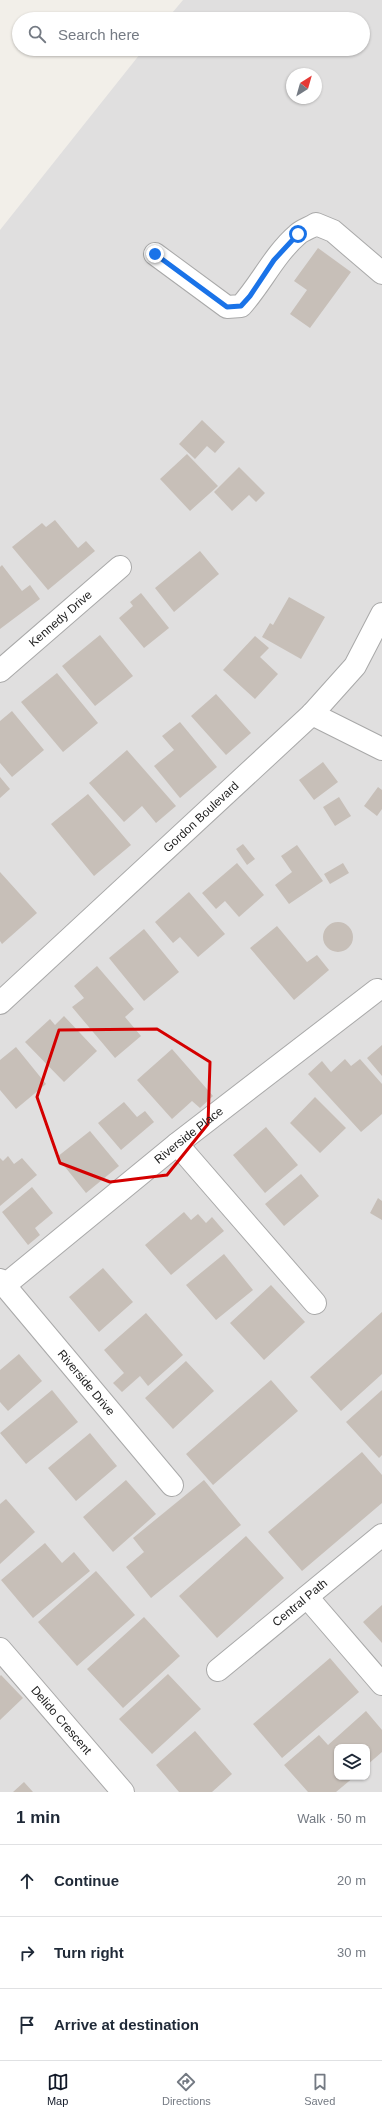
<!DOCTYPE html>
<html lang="en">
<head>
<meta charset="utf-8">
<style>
  :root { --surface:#fff; --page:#f6f6f7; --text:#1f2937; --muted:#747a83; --line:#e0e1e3; --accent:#111827 }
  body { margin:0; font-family:Helvetica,sans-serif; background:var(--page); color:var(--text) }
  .controls { position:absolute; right:12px; bottom:12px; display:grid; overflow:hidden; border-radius:8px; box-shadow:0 1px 3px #0004 }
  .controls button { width:36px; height:36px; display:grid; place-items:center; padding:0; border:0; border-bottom:1px solid var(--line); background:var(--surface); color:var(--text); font:20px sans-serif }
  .compass { position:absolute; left:286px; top:68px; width:36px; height:36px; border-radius:50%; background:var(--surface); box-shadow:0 1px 3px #0004; rotate:37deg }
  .stop { position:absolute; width:12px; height:12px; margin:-9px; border:3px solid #1a73e8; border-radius:50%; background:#fff }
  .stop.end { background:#1a73e8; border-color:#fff; box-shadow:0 1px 4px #0008 }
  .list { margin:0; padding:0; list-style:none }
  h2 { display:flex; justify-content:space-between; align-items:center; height:52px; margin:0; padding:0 16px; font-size:17px }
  h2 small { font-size:13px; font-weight:400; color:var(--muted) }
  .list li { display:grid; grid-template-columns:26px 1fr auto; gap:12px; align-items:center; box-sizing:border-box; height:72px; padding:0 16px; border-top:1px solid var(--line) }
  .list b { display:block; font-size:15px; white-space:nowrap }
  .list em { font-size:13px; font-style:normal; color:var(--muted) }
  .icon { flex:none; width:22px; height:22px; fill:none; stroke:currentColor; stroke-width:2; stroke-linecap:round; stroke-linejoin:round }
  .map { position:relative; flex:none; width:382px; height:1792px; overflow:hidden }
  .search { position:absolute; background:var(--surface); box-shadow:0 1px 3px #0004; left:12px; right:12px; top:12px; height:44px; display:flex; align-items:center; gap:10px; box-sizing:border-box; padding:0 14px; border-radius:22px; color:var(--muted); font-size:15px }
  .sheet { height:268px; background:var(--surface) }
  nav { display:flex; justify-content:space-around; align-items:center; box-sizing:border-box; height:56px; border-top:1px solid var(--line); background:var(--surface); font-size:11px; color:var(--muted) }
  nav a { display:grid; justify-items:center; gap:2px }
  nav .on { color:var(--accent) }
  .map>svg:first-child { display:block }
</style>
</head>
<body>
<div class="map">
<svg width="382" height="1792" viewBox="0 0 382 1792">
  <rect width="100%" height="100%" fill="#f2efe9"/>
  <path fill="#e0dfdf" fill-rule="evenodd" d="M 183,0 L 382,0 L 382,1792 L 0,1792 L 0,230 L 144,49 L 363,49 L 363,19 L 167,19 ZM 292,74 L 316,74 L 316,98 L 292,98 ZM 337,1747 L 367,1747 L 367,1777 L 337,1777 Z"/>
  <path fill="#c7bfb8" d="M 318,248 L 351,272 L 310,328 L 290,314 L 307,290 L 294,281 Z
    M 202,420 L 225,442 L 215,453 L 207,446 L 195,459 L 179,444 Z
    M 187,454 L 218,486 L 190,511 L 160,479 Z
    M 239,467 L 265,493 L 256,502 L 249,495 L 232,511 L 214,492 Z
    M 55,520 L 78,548 L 86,541 L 95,551 L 48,590 L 12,547 L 42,523 L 46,527 Z
    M 200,551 L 219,574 L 174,612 L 155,588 Z
    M 2,565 L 22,591 L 30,585 L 40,599 L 0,629 L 0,567 Z
    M 141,593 L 169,628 L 144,648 L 119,618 L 133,606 L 130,602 Z
    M 289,597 L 325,617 L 301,659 L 262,637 L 270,623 L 273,625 Z
    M 100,635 L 133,676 L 95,706 L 62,666 Z
    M 255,636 L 269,648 L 260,657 L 278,674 L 255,699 L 223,670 Z
    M 57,673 L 98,723 L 63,752 L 21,702 Z
    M 216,694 L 251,733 L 226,755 L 191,716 Z
    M 12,711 L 44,750 L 12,777 L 0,763 L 0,721 Z
    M 180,722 L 217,767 L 180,798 L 154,766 L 174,750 L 162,736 Z
    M 127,750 L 176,806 L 156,823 L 142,806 L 124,822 L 89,783 Z
    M 323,762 L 338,782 L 314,800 L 299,780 Z
    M 0,777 L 10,789 L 0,798 Z
    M 378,787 L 382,790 L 382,809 L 377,816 L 364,806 Z
    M 88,794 L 131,845 L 94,876 L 51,824 Z
    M 339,797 L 351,816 L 335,826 L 323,807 Z
    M 243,844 L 255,859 L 247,865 L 236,849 Z
    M 297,845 L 323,881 L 289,904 L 275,885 L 292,872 L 281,856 Z
    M 237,863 L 264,895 L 239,917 L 225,901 L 216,909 L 202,893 Z
    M 343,863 L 349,873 L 330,884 L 324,874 Z
    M 0,872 L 37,913 L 2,944 L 0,941 Z
    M 189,892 L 225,934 L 198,957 L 180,937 L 173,943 L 155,922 Z
    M323 937a15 15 0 1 1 30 0a15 15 0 1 1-30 0Z
    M 277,926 L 307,962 L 317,955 L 329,970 L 294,1000 L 250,948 Z
    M 144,929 L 179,972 L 144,1001 L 109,958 Z
    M 97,966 L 134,1009 L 125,1017 L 141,1036 L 115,1058 L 72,1007 L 84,998 L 74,986 Z
    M 64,1016 L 97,1051 L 64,1082 L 25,1042 L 50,1019 L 55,1025 Z
    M 382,1045 L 382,1076 L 367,1058 Z
    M 16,1047 L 46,1084 L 16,1109 L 0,1090 L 0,1060 Z
    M 172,1049 L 213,1096 L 200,1108 L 192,1101 L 172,1119 L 137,1080 Z
    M 345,1059 L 351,1066 L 360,1059 L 382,1084 L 382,1114 L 361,1132 L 308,1074 L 322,1061 L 331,1072 Z
    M 315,1097 L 346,1128 L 320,1153 L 290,1123 Z
    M 124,1102 L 137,1117 L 145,1111 L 154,1122 L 121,1150 L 98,1123 Z
    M 266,1127 L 298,1165 L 265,1193 L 233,1155 Z
    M 90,1131 L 119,1166 L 86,1193 L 57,1157 Z
    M 8,1156 L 14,1164 L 22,1158 L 37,1175 L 0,1206 L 0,1158 L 3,1161 Z
    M 301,1174 L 319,1196 L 284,1226 L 265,1204 Z
    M 32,1187 L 53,1213 L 35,1228 L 40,1235 L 28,1245 L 2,1212 Z
    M 378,1198 L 382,1201 L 382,1220 L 370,1213 Z
    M 184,1212 L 191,1220 L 198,1214 L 206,1223 L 212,1217 L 224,1231 L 171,1275 L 145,1245 Z
    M 224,1254 L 253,1290 L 216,1320 L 186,1285 Z
    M 103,1268 L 133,1302 L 99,1332 L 69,1297 Z
    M 271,1285 L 305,1322 L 264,1360 L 230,1323 Z
    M 382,1312 L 382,1374 L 341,1411 L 310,1377 Z
    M 146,1313 L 183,1355 L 148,1386 L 140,1376 L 122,1392 L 113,1383 L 124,1373 L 104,1350 Z
    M 19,1354 L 42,1381 L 8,1411 L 0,1402 L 0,1370 Z
    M 186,1361 L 214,1391 L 173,1429 L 145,1398 Z
    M 271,1380 L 298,1411 L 213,1485 L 186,1454 Z
    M 52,1390 L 78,1422 L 26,1464 L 0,1433 Z
    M 382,1390 L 382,1455 L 379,1458 L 346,1422 Z
    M 90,1433 L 117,1466 L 76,1501 L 48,1468 Z
    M 362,1452 L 382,1475 L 382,1503 L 302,1571 L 268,1532 Z
    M 126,1480 L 156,1514 L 113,1552 L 83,1517 Z
    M 204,1480 L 241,1525 L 151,1598 L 126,1567 L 144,1552 L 133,1538 Z
    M 6,1499 L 35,1532 L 0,1564 L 0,1504 Z
    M 246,1536 L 284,1578 L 217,1638 L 179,1596 Z
    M 45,1543 L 62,1563 L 74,1552 L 90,1571 L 33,1618 L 1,1580 Z
    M 96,1571 L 135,1615 L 77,1666 L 38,1622 Z
    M 382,1605 L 382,1643 L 363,1622 Z
    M 144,1617 L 180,1656 L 123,1708 L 87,1669 Z
    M 330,1658 L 359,1692 L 282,1758 L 253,1724 Z
    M 168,1674 L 201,1709 L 152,1754 L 119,1719 Z
    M 1,1675 L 23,1698 L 0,1720 L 0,1676 Z
    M 366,1711 L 382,1730 L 382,1752 L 367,1765 L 367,1747 L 337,1747 L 337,1777 L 354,1777 L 336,1792 L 308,1792 L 284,1765 L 319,1735 L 328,1745 Z
    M 195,1731 L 232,1774 L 212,1792 L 179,1792 L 156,1765 Z
    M 24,1782 L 33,1792 L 13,1792 Z"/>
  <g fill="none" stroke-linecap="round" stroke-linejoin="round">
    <g stroke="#a9a9a9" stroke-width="24">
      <g id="minor">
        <path d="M 155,254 L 227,307 L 241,306 C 261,284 274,255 297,235 C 302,230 310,228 316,224 L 333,231 L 382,273"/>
        <path id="s1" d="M 0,671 L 120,567"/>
        <path d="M 312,714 L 382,749"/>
        <path id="s2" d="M 0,1003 L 312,714 L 355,666 L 382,614"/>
        <path d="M 177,1144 L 315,1303"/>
        <path id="s3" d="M 0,1280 L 172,1485"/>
        <path id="s4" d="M 5,1285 L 177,1144 L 377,990"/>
        <path d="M 307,1597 L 382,1684"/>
        <path id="s5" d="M 0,1649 L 123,1792"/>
        <path id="s6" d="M 218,1670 L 382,1535"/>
      </g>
    </g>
    <use href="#minor" stroke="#fff" stroke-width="22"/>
  </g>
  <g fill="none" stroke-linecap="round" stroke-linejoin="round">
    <path stroke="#1a73e8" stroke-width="5" d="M 155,254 L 227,307 L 241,306 L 250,296 L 274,260 L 298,234"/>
  </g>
  <path fill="none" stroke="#d40000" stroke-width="3" stroke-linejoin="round" d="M 157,1029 L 210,1062 L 208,1124 L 167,1175 L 110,1182 L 60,1163 L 37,1097 L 59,1030 Z"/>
  <g text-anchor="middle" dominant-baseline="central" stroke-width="4" stroke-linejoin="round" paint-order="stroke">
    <g font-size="12" fill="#222" stroke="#fff">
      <text stroke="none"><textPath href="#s1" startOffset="80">Kennedy Drive</textPath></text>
      <text stroke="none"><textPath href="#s2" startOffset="274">Gordon Boulevard</textPath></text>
      <text stroke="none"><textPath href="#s4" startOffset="237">Riverside Place</textPath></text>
      <text stroke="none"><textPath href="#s3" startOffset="134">Riverside Drive</textPath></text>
      <text stroke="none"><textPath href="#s6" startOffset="106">Central Path</textPath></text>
      <text stroke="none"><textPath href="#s5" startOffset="94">Delido Crescent</textPath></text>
    </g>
  </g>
</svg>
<div class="controls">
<button><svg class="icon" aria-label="layers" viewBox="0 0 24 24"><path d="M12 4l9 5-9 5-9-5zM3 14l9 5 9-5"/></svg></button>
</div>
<svg class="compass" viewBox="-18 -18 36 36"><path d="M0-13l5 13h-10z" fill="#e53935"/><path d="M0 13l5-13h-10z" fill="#747a83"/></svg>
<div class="stop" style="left:298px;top:234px"></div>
<div class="stop end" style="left:155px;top:254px"></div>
<div class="search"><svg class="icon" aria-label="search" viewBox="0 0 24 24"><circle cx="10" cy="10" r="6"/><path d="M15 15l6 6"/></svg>Search here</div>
</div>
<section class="sheet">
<h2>1 min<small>Walk · 50 m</small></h2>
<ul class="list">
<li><svg class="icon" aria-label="ahead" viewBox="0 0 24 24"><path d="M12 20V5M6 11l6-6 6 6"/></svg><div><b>Continue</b></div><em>20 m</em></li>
<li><svg class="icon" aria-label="right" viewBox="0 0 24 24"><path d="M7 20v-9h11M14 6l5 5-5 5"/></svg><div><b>Turn right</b></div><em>30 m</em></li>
<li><svg class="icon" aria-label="arrive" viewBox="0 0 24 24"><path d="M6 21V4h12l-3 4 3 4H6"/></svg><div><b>Arrive at destination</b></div></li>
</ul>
</section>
<nav>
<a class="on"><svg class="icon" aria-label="map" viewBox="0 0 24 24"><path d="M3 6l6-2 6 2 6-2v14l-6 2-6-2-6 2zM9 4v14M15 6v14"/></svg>Map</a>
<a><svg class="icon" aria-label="directions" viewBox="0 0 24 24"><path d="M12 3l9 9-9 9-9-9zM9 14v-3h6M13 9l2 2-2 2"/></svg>Directions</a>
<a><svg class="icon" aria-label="saved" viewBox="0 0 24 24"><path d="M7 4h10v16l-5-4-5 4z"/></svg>Saved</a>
</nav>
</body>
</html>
